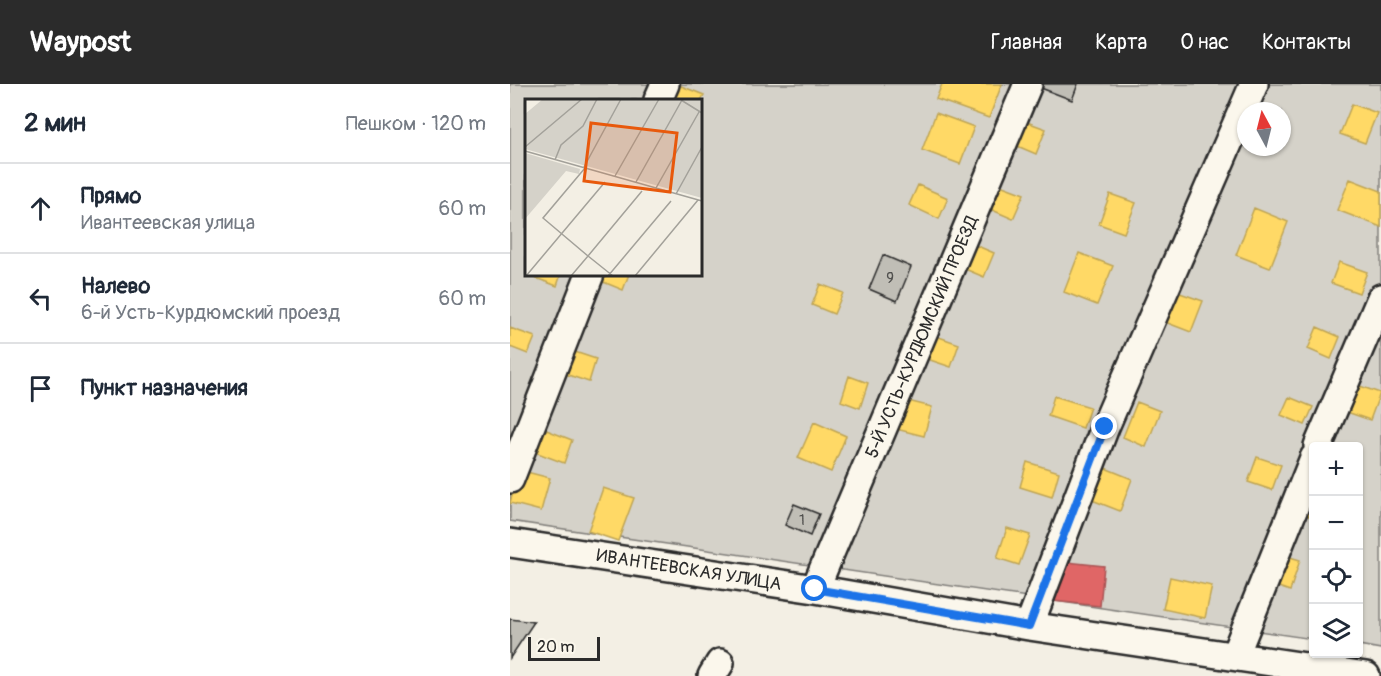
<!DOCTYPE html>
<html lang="ru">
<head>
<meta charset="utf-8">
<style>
  :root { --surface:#fff; --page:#f6f6f7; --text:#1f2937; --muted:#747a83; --line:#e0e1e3; --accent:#2b2b2b }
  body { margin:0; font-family:Pangolin,sans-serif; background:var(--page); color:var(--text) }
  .controls { position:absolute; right:18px; bottom:18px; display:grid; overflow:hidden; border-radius:6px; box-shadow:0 2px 4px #0004 }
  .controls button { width:54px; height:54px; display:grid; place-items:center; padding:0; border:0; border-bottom:2px solid var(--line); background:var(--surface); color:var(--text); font:30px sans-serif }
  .compass { position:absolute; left:727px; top:18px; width:54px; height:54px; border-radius:50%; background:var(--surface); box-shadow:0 2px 4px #0004; rotate:353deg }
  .scale { position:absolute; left:18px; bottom:15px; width:72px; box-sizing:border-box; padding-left:6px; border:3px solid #2b2b2b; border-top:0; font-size:16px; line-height:21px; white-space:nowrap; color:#2b2b2b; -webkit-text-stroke:4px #fbf7ec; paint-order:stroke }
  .stop { position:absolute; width:18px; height:18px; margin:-14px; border:4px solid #1a73e8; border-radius:50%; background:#fff }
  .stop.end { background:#1a73e8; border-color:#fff; box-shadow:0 2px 6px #0008 }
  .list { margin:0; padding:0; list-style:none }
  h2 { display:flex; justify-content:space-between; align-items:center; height:78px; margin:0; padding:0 24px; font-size:26px }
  h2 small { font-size:20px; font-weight:400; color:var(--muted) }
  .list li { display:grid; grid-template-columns:39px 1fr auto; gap:18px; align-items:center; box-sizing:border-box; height:90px; padding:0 24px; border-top:2px solid var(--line) }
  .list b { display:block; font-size:22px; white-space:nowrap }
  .list p { margin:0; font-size:20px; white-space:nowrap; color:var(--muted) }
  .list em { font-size:20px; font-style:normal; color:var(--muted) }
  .icon { flex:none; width:33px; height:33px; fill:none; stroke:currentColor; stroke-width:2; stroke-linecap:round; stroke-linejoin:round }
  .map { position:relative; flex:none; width:871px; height:592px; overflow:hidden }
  header { display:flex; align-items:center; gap:36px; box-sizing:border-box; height:84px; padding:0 30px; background:var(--accent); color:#fff }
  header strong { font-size:28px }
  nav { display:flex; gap:33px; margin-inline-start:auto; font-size:21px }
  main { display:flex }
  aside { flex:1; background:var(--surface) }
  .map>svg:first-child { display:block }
</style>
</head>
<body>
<header>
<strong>Waypost</strong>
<nav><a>Главная</a><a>Карта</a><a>О нас</a><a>Контакты</a></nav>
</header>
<main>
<aside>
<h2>2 мин<small>Пешком · 120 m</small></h2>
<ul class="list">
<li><svg class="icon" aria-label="ahead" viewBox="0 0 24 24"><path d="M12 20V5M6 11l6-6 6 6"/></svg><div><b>Прямо</b><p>Ивантеевская улица</p></div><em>60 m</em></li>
<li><svg class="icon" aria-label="left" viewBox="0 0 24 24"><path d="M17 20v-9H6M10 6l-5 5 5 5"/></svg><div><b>Налево</b><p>6-й Усть-Курдюмский проезд</p></div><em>60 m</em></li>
<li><svg class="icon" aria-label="arrive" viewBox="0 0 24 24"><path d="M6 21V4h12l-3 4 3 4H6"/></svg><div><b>Пункт назначения</b></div></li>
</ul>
</aside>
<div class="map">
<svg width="871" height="592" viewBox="0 0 871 592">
  <rect width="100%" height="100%" fill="#f3efe4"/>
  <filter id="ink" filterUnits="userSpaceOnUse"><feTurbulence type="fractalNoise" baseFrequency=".0167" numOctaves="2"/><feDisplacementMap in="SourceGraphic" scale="12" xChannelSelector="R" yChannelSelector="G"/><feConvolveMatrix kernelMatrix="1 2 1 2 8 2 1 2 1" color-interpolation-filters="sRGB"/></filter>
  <g filter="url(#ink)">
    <path fill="#d5d2c9" stroke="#807e7a" stroke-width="1.5" fill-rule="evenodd" d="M 0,0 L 871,0 L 871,565 L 849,561 L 848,362 L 804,362 L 803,555 L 0,437 ZM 16,16 L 190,16 L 190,190 L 16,190 ZM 736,27 L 772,27 L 772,63 L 736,63 Z"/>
    <path fill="#ffd966" stroke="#bfa554" stroke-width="1.5" d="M 166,0 L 194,11 L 190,18 L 159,16 Z
      M 432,0 L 492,0 L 479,34 L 426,15 Z
      M 842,20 L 867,29 L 855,59 L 830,50 Z
      M 426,29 L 464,43 L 450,80 L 412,66 Z
      M 514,37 L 536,45 L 526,70 L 505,61 Z
      M 840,95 L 871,107 L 871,143 L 827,126 Z
      M 408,101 L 438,114 L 429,135 L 399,121 Z
      M 490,101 L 514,110 L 503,135 L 480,125 Z
      M 600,110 L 626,119 L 614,149 L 589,140 Z
      M 744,124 L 778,138 L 760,184 L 726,171 Z
      M 465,161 L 484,169 L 474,193 L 455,185 Z
      M 569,169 L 603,182 L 587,221 L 554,208 Z
      M 829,178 L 857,188 L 849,209 L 821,199 Z
      M 24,190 L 51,190 L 47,202 L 23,193 Z
      M 93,190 L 119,190 L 113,206 L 91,197 Z
      M 310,200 L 333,209 L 324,230 L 302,221 Z
      M 667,208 L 693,217 L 681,248 L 655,238 Z
      M 807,243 L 830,253 L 821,275 L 798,265 Z
      M 0,244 L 25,253 L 18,270 L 0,263 Z
      M 426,252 L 449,260 L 441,283 L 417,275 Z
      M 59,266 L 86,275 L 79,298 L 52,289 Z
      M 339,292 L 358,299 L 350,324 L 331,317 Z
      M 844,300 L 870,309 L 860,336 L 834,327 Z
      M 544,312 L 580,323 L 573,344 L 538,332 Z
      M 779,313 L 803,323 L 795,341 L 771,331 Z
      M 390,315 L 422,323 L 414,352 L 382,344 Z
      M 627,318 L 650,327 L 636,363 L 613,353 Z
      M 304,338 L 336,352 L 321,388 L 288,374 Z
      M 34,345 L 62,356 L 54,379 L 25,368 Z
      M 747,373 L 771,381 L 762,406 L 738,398 Z
      M 517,378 L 549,388 L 542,413 L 510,403 Z
      M 595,384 L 622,395 L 610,427 L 582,416 Z
      M 9,386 L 40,394 L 31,427 L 0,419 Z
      M 93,404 L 124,414 L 108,457 L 78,447 Z
      M 804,412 L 804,434 L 796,431 Z
      M 497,444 L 520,451 L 509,481 L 487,474 Z
      M 770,470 L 790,476 L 780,507 L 760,500 Z
      M 660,493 L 702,502 L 695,534 L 653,525 Z"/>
    <path fill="#e06666" stroke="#aa5454" stroke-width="1.5" d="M 547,477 L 594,482 L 590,522 L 543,517 Z"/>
    <path fill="#c0beb6" stroke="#2b2b2b" stroke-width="1.5" d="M 533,0 L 568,0 L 562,16 L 531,4 Z
      M 373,171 L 401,183 L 387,217 L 359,205 Z
      M 284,420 L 309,430 L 300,452 L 275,441 Z
      M 0,535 L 24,538 L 0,574 Z"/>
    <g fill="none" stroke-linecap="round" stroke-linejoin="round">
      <g stroke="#2b2b2b" stroke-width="32">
        <path id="minor" d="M 148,16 L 155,0
          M 808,362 L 871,214
          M 0,395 L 80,190
          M 0,459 L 305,505 L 519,542 L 856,592
          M 305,505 L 518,0
          M 519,542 L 595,343 L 744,0
          M 725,571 L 804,374
          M 202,592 L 210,579"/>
      </g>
      <use href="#minor" stroke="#fbf7ec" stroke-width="27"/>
    </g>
  </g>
  <g fill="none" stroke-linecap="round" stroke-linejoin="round" filter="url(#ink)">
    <path stroke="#1a73e8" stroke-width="8" d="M 305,505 L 519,542 L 595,343"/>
  </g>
  <g text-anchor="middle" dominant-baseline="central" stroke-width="6" stroke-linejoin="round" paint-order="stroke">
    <g font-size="15" fill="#50504e">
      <text x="380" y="194">9</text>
      <text x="292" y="436">1</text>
    </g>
    <g font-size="18" fill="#2b2b2b" stroke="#fbf7ec">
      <text transform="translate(412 253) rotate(-67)">5-Й УСТЬ-КУРДЮМСКИЙ ПРОЕЗД</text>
      <text transform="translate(179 486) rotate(9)">ИВАНТЕЕВСКАЯ УЛИЦА</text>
    </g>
  </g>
  <g transform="translate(15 15)">
    <rect width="177" height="177" fill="#f3efe4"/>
    <path d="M 18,0 L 177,0 L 177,99 L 0,50 L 0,15 ZM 0,54 L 55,70 L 54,75 L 41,72 L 0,120 Z" fill="#d5d2c9"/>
    <path fill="none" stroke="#a3a19a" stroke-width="1.5" d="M 156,1 L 177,14M 0,48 L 57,0M 0,52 L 177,102M 30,61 L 36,46 L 58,27 L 72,0M 59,68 L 96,0M 60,69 L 18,119 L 63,157 L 117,92M 90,77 L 134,0M 111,83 L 157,1M 131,89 L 174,13M 151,95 L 177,48M 1,177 L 80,83M 46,177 L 63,157 L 88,177M 83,177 L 146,102M 110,177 L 173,101"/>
    <path fill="#e8590c" fill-opacity="0.15" stroke="#e8590c" stroke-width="3" d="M 66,24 L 152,34 L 145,93 L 59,82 Z"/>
    <rect width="177" height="177" fill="none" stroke="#2b2b2b" stroke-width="3"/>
  </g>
</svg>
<div class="controls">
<button>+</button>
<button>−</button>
<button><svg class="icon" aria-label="locate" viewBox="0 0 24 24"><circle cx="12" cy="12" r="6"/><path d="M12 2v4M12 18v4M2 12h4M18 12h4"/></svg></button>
<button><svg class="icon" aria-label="layers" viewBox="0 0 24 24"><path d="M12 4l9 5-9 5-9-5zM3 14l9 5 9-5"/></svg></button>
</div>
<svg class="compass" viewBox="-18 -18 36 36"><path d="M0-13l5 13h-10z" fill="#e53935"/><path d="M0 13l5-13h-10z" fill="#747a83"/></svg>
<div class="scale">20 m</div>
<div class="stop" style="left:305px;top:505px"></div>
<div class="stop end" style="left:595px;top:343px"></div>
</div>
</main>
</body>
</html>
